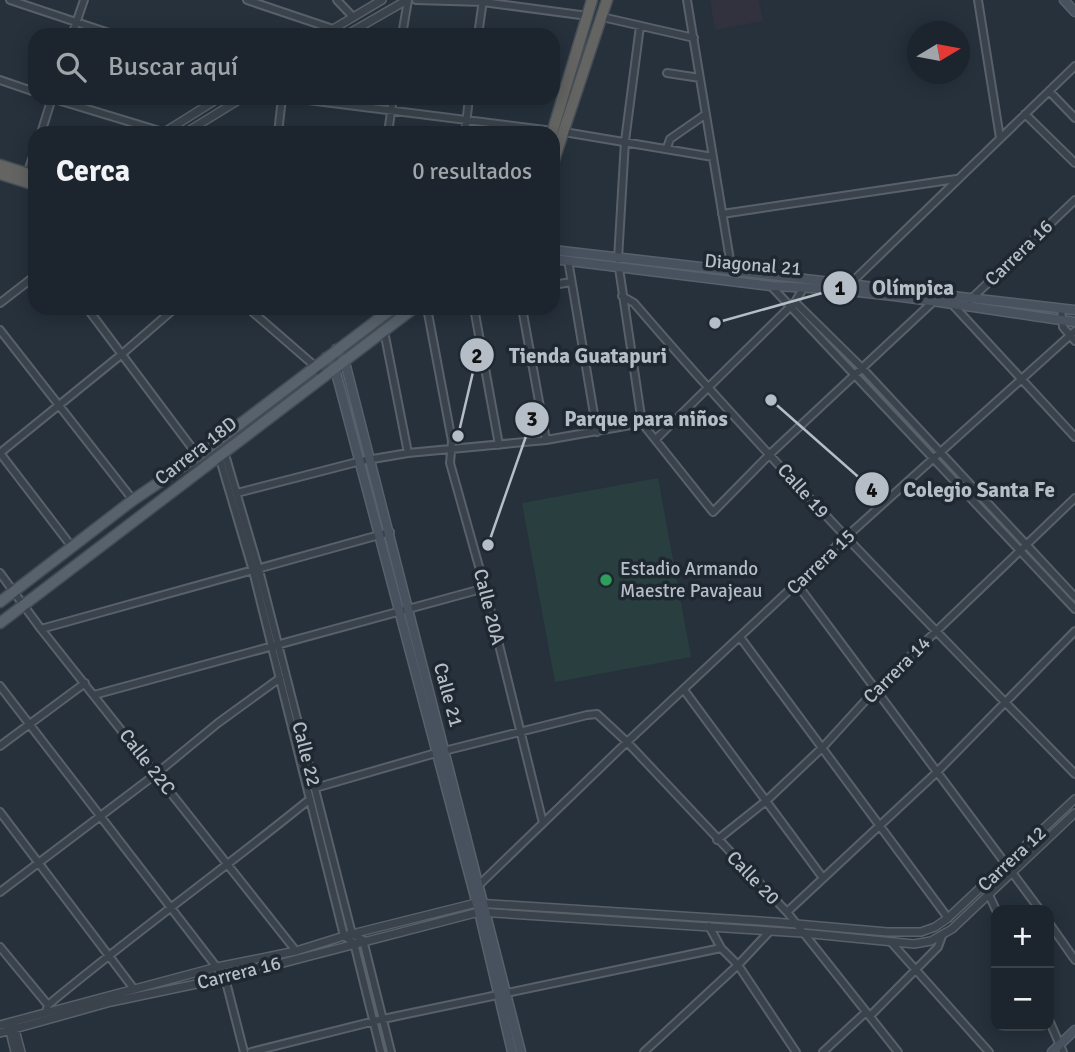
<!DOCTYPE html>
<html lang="es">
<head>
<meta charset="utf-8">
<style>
  :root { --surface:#1c252d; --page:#293139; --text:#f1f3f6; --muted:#a0a5aa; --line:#3a4249 }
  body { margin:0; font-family:Signika,sans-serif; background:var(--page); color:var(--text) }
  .controls { position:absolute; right:21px; bottom:21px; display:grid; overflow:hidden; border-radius:14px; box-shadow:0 4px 18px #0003 }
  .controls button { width:63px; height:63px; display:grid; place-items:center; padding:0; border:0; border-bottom:2px solid var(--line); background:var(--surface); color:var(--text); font:35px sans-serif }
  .compass { position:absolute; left:907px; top:21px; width:63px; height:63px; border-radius:50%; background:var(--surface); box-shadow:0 4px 18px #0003; rotate:80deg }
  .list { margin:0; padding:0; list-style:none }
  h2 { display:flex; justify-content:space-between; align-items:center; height:91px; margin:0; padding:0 28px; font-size:30px }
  h2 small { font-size:23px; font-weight:400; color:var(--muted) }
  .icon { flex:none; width:38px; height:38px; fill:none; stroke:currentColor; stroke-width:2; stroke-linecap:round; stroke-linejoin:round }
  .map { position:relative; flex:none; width:1075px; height:1052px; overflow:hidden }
  .search { position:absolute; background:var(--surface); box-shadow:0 4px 18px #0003; left:28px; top:28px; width:532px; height:77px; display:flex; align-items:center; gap:18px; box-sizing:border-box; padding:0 24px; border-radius:21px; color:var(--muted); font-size:26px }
  .panel { position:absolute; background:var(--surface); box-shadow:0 4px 18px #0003; left:28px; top:126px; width:532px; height:189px; border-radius:21px }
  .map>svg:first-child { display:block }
</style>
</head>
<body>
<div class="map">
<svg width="1075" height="1052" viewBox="0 0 1075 1052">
  <rect width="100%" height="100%" fill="#26313c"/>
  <path fill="#32313e" d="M 710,0 L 759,0 L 763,21 L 715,30 Z"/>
  <path fill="#293e3e" d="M 658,478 L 691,657 L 555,682 L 522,503 Z"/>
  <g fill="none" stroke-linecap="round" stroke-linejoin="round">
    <g stroke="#58616a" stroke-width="10">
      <path id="minor" d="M 10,0 L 115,35
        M 247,0 L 333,29
        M 337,0 L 353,17
        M 416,0 L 483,2 L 588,16
        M 687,0 L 732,272
        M 978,0 L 1000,138
        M 602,17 L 694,38
        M 72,35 L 84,0
        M 402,35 L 408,0
        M 478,35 L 483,0
        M 667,73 L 700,78
        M 0,80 L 35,92
        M 1049,91 L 1075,118
        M 51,98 L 163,132
        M 292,98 L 553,131
        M 1025,114 L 1075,163
        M 564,132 L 713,157
        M 41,133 L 52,98
        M 278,133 L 282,98
        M 388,133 L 393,98
        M 465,133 L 469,98
        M 667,148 L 670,139 L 706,114
        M 27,174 L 35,151
        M 722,214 L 956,179
        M 618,259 L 625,141 L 640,26
        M 568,260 L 597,432
        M 619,268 L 642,423 L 713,512 L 770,454 L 936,299
        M 851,283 L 1075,66
        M 553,285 L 571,282
        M 771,286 L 1075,609
        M 622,296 L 634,303 C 774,466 925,620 1075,774
        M 970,300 L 1075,200
        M 795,302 L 862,368 L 1075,597
        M 0,303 L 35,276
        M 953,305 L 1075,437
        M 87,308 L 198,456
        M 248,308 L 316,367 L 324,378
        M 427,308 L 452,441 L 450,463 L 485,588 L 543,823
        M 474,308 L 499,445
        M 522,308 L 546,440
        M 1061,309 L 1063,327 L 1075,341
        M 0,330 L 133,500
        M 384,331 L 408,453
        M 656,439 L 795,302 L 804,287
        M 224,451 L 259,570 L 352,934 L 363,940 L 391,1052
        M 0,453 L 122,354 L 175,308
        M 0,453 L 72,547
        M 219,456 L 253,571 L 344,936 L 354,943 L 381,1052
        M 237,493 L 361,461 L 408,453 L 546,440 L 642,423
        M 0,573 L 41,629 L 296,951
        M 797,584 L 1040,910
        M 41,629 L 390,532
        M 740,637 L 948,918
        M 0,686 L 225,978 L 244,1052
        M 684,690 L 823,878
        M 94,695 L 485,588
        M 0,746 L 85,683
        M 315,788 L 436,753 L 587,715 L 597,714 L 627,742 L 787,912 L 898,1052
        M 0,812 L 134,989
        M 717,840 L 766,801 L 823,747 L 876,689 L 1075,498
        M 480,884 L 627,742 L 845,538 L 1075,331
        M 0,892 L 156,774 L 218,723 L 280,678
        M 989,895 L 996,910
        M 787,912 L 936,773 L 1075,631
        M 1049,923 L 1075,960
        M 709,926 L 721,948 L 738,965 L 796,1052
        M 891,942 L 989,1052
        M 0,947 L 48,1005
        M 46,1012 L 48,1005 C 133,934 224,869 310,799
        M 870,1016 L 938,947 L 942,936
        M 1049,1020 L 1063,1052
        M 251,1052 L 383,1019 L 721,948
        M 644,1052 L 738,965 L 770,931
        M 823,1052 L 866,1012"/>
    </g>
    <g stroke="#58616a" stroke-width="10">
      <path id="tertiary" d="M 323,35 L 382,0
        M 346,35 L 407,0
        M 163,133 L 219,98
        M 185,133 L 242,98
        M 0,1025 L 217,967 L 296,951 L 344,936 L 476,903 L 774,922 L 887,932 L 921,932 L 935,927 L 948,918 L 1075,799
        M 14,1026 L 21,1052
        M 9,1027 L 15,1052
        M 0,1033 L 111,1002 L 225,978 L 479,912 L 802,933 L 914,944 L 931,941 L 952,929 L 1075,813"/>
    </g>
    <g stroke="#58616a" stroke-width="11">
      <path id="secondary" d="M 1064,0 L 1075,12
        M 553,250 L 1075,310
        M 553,259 L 771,286 C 873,289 974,308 1075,322
        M 336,349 L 345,362 L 521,1052
        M 326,357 L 335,369 L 479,912 L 512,1052
        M 1052,1052 L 1075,1030"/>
    </g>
    <g stroke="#434c55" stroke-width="13">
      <path id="primary" d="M 0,602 L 133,500 L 198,456 L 393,308
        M 0,623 L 414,308"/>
    </g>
    <g stroke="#454e57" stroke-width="13">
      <path id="trunk" d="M 552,133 L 592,0
        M 553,163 L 607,0
        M 0,165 L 35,176
        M 0,174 L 35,185"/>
    </g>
    <use href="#minor" stroke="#3a434c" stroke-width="6"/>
    <use href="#tertiary" stroke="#3a434c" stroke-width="7"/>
    <use href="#secondary" stroke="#48525f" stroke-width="8"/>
    <use href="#primary" stroke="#58626c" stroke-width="10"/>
    <use href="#trunk" stroke="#646462" stroke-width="10"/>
  </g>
  <circle fill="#2e9e5b" stroke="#1f2831" stroke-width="2.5" cx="606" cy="580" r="7"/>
  <g text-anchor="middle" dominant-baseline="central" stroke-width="7" stroke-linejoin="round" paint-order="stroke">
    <g font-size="19" fill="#b5bec7" stroke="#1f2831">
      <text transform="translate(1019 253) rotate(-44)">Carrera 16</text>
      <text transform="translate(753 265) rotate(5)">Diagonal 21</text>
      <text transform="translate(196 451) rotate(-38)">Carrera 18D</text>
      <text transform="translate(803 491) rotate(48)">Calle 19</text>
      <text transform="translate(821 562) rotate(-43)">Carrera 15</text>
      <text transform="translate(489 607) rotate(76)">Calle 20A</text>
      <text transform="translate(897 670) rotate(-45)">Carrera 14</text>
      <text transform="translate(448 695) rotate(75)">Calle 21</text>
      <text transform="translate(306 754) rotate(76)">Calle 22</text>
      <text transform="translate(147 762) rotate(52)">Calle 22C</text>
      <text transform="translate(1012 859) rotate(-43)">Carrera 12</text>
      <text transform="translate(753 878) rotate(46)">Calle 20</text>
      <text transform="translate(239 973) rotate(-14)">Carrera 16</text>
    </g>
    <g font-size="19" fill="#b5bec7" stroke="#1f2831" text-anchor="start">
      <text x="620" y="569">Estadio Armando<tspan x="620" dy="22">Maestre Pavajeau</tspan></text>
    </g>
  </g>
  <path fill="none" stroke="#b5bec7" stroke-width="2.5" d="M715 323L840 288M458 436L477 355M488 545L532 419M771 400L872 489"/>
  <g fill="#b5bec7" stroke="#1f2831" stroke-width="2.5">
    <circle cx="715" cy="323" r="7"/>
    <circle cx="458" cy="436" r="7"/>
    <circle cx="488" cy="545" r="7"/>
    <circle cx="771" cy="400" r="7"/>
    <circle cx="840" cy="288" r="18"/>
    <circle cx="477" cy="355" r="18"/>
    <circle cx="532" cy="419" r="18"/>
    <circle cx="872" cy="489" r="18"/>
  </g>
  <g font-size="21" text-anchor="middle" font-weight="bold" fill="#111">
    <text x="840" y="295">1</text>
    <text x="477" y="363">2</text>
    <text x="532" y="426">3</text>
    <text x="872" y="497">4</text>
  </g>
  <g font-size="21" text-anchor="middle" font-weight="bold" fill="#b5bec7" stroke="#1f2831" stroke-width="7" stroke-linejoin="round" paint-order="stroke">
    <text x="913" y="295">Olímpica</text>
    <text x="588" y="363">Tienda Guatapuri</text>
    <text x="646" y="426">Parque para niños</text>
    <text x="979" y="497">Colegio Santa Fe</text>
  </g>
</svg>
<div class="controls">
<button>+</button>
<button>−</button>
</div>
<svg class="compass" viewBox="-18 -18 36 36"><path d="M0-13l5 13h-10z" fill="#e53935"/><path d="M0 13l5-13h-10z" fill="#a0a5aa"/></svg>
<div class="search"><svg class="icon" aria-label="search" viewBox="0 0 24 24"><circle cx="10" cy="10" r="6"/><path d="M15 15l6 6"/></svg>Buscar aquí</div>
<section class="panel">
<h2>Cerca<small>0 resultados</small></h2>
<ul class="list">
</ul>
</section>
</div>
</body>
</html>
